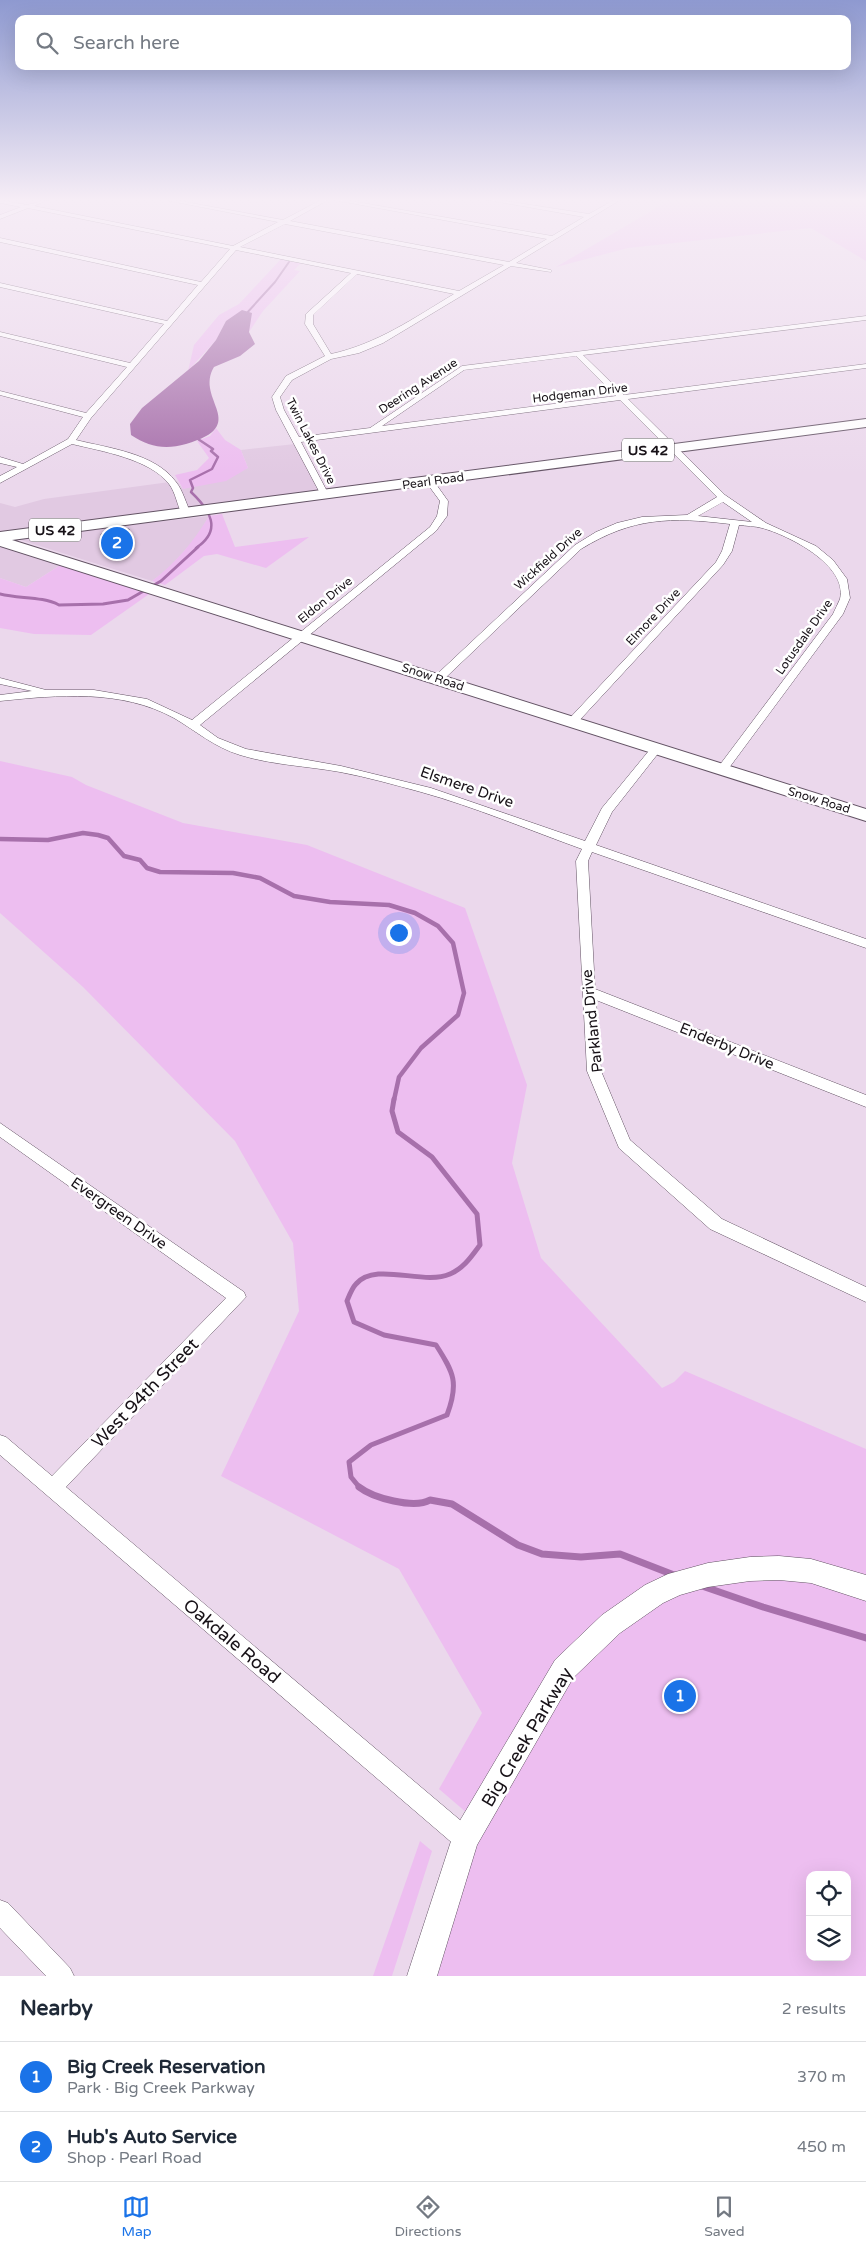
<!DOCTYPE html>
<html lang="en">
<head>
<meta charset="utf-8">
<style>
  :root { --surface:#fff; --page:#f2f2f3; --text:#1f2937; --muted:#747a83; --line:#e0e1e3; --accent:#1a73e8 }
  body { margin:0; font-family:"Varela Round",sans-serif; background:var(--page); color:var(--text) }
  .controls { position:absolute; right:15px; bottom:15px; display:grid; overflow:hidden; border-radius:10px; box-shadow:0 5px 20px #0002 }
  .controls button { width:45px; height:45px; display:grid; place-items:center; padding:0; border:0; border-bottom:1px solid var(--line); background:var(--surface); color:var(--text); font:25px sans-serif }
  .you { position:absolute; left:398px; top:932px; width:18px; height:18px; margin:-12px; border:4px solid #fff; border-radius:50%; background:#1a73e8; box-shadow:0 0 0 8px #1a73e833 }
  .badge { display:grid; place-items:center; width:32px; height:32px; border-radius:50%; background:var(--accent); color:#fff; font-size:16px; font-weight:700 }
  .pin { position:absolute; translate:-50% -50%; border:2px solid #fff; box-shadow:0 1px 5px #0006 }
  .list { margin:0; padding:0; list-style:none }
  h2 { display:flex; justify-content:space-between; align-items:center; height:65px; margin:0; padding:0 20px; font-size:21px }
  h2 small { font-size:16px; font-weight:400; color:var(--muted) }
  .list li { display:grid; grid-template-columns:32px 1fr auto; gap:15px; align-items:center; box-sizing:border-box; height:70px; padding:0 20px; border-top:1px solid var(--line) }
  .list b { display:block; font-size:19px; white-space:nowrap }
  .list p { margin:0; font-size:16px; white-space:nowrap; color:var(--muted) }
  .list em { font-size:16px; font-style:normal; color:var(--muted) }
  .icon { flex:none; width:28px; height:28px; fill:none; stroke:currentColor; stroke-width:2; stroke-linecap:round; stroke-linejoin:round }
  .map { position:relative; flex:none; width:866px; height:1976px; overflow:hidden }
  .search { position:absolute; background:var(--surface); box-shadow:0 5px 20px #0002; left:15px; right:15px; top:15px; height:55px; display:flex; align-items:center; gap:12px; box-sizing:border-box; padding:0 18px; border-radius:10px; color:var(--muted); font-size:19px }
  .sheet { height:205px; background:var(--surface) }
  nav { display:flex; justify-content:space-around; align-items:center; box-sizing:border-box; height:70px; border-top:1px solid var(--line); background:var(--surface); font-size:14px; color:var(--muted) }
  nav a { display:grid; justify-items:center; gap:2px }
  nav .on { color:var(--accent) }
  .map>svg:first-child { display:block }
</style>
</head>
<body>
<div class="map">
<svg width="866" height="1976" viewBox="0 0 866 1976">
  <rect width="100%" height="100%" fill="#ebd8ec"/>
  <path fill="#e1c9e2" d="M 295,444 L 320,493 L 0,534 L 0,503 L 15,507 L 44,499 L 177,481 L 183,489 L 248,468 L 241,450 Z
    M 209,516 L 197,537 L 167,570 L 152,581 L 14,538 Z
    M 0,545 L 62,564 L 26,587 L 0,578 Z"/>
  <path fill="#edbef0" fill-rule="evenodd" d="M 670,200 L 866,200 L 866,261 L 811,228 L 628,248 L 556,267 Z
    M 281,259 L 301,263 L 294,270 L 300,271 L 263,311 L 249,332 L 249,322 L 226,321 L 216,340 L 188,371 L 194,345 L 219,315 L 239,304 Z
    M 216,428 L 225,440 L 241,450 L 248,468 L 226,481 L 183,489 L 175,475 L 197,470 L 209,458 L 197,441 L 210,436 Z
    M 222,514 L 235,547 L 309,537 L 266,568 L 217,554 L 204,556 L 165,585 L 152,581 C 176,563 194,541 209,516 Z
    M 62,564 L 152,592 L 91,635 L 34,634 L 0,628 L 0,578 L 26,587 Z
    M 0,761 L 72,777 L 86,785 L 183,823 L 307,845 L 465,908 L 527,1085 L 512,1163 L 541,1258 L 662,1388 L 674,1382 L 685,1371 L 866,1449 L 866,1976 L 417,1976 L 467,1813 L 439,1789 L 482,1713 L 399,1569 L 221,1476 L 299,1311 L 293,1243 L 235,1141 L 83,987 L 0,913 ZM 810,1875 L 847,1875 L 847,1957 L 810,1957 Z
    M 420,1841 L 432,1851 L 392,1976 L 373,1976 Z"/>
  <path fill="#a770ab" d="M 242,310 L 252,313 L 249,332 L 255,344 L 240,356 L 214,367 C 194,400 252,425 186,444 C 165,450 149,447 131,435 L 130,424 L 142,408 L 199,361 L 216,340 L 226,321 Z"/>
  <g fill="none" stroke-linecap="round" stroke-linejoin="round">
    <path stroke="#a770ab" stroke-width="2" d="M 245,315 L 275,282 L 289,262"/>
    <path stroke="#a770ab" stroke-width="2.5" d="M 195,437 L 213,449 L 211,451 L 218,457 L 212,469 L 190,480 L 193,488 L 191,492 C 210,510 223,530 196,548"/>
    <path stroke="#a770ab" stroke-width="3" d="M 0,594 C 19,599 42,596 59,605 L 103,604 L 128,600 L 161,581 L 198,547"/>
    <path stroke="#a770ab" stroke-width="4.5" d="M 0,839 L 48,840 L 83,833 L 98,835 L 108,838 L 124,856 L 140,860 L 147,868 L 160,872 L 233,873 L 260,878 L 294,896 L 330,902 L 389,905 L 415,913 L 438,926 L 453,943 L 464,993 L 458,1015 L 421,1048 L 399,1077 L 394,1100"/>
    <path stroke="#a770ab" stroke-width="5" d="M 360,1488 L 351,1477 L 349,1462 L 371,1445 L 447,1415 C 459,1383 454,1373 436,1345 L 384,1335 L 354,1322 L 347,1301 C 349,1296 352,1288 356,1284 C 376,1261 423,1286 450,1274 C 464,1268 471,1257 480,1245 L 477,1214 L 432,1157 L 398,1132 L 392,1111 L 394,1099"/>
    <path stroke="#a770ab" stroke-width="7" d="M 359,1487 C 373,1498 414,1509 430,1500 L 452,1504 L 518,1545 L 542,1554 L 581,1557 L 620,1554 L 674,1575
      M 702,1586 L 763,1607 L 866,1638"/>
    <g stroke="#635364" stroke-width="1">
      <path id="minor" d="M 0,200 L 27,205 L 47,200 L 34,206 L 233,246 L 278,222 L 165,200 L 175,200 L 283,220 L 321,200 L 328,200 L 290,221 L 509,262 L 547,239 L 334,200 L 345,200 L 552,236 L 584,217 L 488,200 L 499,200 L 589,214 L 614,200 L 620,200 L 516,263 L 551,270 L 551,272 L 511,266 L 383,343 L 359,353 L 331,359 L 292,380 L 280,397 L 284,410 L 299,437 L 370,428 L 462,366 L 866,316 L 866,320 L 583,355 L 624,395 L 866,364 L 866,368 L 628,399 L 725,495 L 766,523 L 816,546 L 833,560 L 847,579 L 850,598 L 843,614 L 726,772 L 722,773 L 716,770 L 833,614 C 835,609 838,604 840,599 C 848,565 788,535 762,528 C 755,526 746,526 739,525 L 732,551 L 723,565 L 577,723 L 573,724 L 567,721 L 716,562 L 722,551 L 730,524 C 671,517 633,517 581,549 L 442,681 L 434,681 L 434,677 L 575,545 L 596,532 L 617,523 L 642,517 L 687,515 L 717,497 L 620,400 L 301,442 L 329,495 L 322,497 L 276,410 L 272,397 L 286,376 L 325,356 L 305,324 L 306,314 L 351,273 L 236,250 L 91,418 L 76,440 C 108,448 155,453 176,482 C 183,491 186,503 191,514 L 189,516 L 183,516 C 177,506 176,493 169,484 C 150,459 101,451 72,444 L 0,483 L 0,476 L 17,467 L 0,463 L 0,457 L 23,464 L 68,439 L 83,417 L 0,395 L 0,391 L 86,413 L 127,367 L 0,336 L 0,332 L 130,363 L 164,324 L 0,287 L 0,283 L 167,321 L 198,285 L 0,242 L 0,238 L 201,282 L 230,249 L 28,208 L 0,219 L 0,215 L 21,207 L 0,203 ZM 285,224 L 504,265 L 459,291 L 240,247 ZM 357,274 L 454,294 C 414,318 377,344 331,354 L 313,324 L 313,315 ZM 576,356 L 616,396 L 382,426 L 464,370 ZM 723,502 L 752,522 L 698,516 Z
        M 430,479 L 433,480 L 448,501 L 447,516 L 436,531 L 200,725 L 218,738 L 246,749 L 341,766 L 431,788 L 585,841 L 602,808 L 652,747 L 660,747 L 660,751 L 612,812 L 596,845 L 866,939 L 866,948 L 592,852 L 588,861 L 595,989 L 866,1095 L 866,1107 L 596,1000 L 601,1071 L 630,1140 L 722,1219 L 866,1287 L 866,1302 L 710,1229 L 619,1148 L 587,1071 L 576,861 L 582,849 C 529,830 475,807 421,792 C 395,785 367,777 340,772 C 307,766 272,765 240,755 C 214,747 196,731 174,718 C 121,689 58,695 0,701 L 0,695 L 32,691 L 0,684 L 0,678 L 46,690 L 94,690 L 147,699 L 192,720 L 430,527 L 437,516 L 440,501 L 426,482 Z
        M 0,1123 L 244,1292 L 246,1297 L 66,1487 L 473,1831 L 476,1839 L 473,1847 L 465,1850 L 457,1847 L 0,1455 L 0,1435 L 6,1437 L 52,1476 L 226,1298 L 0,1137 Z
        M 0,1900 L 8,1903 L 70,1968 L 74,1976 L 46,1976 L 0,1928 Z"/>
    </g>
    <g stroke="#635364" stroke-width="1">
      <path id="tertiary" d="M 779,1556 L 811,1559 L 866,1575 L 866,1601 L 811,1583 L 779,1580 L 750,1581 L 708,1587 L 680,1595 L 663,1603 L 620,1633 L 573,1678 L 477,1845 L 437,1976 L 407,1976 L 455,1829 L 555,1660 L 602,1615 L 645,1585 L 668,1574 L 708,1563 L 750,1557 Z"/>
    </g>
    <g stroke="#635364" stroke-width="2">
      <path id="primary" d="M 866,419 L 866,427 L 12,540 L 866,809 L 866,821 L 0,546 L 0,532 Z"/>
    </g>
    <use href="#minor" fill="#fff" fill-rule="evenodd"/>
    <use href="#tertiary" fill="#fff" fill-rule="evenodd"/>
    <use href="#primary" fill="#fff" fill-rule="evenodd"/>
  </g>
  <path fill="#7c707d" d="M 132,540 L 133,547 L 119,548 L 120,553 L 105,555 L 104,548 L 118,542 Z"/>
  <path fill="#b1a0b2" stroke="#7c707d" d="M 129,529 L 132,540 L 118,542 L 116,531 Z
    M 115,532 L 119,546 L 104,548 L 101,534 Z"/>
  <linearGradient id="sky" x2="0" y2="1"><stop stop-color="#8e99d0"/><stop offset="0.42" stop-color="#f6edf6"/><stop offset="1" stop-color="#f6edf6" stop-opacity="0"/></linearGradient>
  <rect width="866" height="476" fill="url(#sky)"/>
  <g text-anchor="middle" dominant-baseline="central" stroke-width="5" stroke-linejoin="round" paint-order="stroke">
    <g font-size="12" fill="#171117" stroke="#fff">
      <text transform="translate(418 386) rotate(-33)">Deering Avenue</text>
      <text transform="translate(580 393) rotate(-7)">Hodgeman Drive</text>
      <text transform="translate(311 441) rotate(63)">Twin Lakes Drive</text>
      <text transform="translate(433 481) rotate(-8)">Pearl Road</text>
      <text transform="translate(548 559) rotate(-42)">Wickfield Drive</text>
      <text transform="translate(325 600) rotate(-39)">Eldon Drive</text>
      <text transform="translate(653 617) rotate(-47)">Elmore Drive</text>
      <text transform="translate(804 637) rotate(-55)">Lotusdale Drive</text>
      <text transform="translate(433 677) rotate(18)">Snow Road</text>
      <text transform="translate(819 800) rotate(17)">Snow Road</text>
    </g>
    <g fill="#fff" stroke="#5d585d" stroke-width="1">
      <rect x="622" y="438.5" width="52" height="23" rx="4"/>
      <rect x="29" y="518.5" width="52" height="23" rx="4"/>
    </g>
    <g font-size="14" font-weight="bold" fill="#171117">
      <text x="648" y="450">US 42</text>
      <text x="55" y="530">US 42</text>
    </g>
    <g font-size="15" fill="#171117" stroke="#fff">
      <text transform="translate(467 787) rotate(19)">Elsmere Drive</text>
      <text transform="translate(592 1021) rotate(-96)">Parkland Drive</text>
      <text transform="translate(727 1046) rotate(22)">Enderby Drive</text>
      <text transform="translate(119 1213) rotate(35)">Evergreen Drive</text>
    </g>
    <g font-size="18" fill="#171117" stroke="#fff">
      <text transform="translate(145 1393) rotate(-46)">West 94th Street</text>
      <text transform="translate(232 1641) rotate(40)">Oakdale Road</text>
      <text transform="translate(527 1737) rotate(-59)">Big Creek Parkway</text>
    </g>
  </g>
</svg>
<div class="controls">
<button><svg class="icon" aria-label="locate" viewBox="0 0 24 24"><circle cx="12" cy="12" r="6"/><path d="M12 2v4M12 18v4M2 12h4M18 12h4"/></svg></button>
<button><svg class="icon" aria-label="layers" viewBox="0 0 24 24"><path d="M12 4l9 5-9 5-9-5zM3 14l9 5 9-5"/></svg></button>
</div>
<div class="you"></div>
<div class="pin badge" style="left:680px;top:1696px">1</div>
<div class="pin badge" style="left:117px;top:543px">2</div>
<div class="search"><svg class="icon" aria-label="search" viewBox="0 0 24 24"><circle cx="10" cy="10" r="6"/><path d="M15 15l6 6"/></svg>Search here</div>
</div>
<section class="sheet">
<h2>Nearby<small>2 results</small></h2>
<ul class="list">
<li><span class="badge">1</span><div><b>Big Creek Reservation</b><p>Park · Big Creek Parkway</p></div><em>370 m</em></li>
<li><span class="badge">2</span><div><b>Hub's Auto Service</b><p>Shop · Pearl Road</p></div><em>450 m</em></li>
</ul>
</section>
<nav>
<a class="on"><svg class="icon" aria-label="map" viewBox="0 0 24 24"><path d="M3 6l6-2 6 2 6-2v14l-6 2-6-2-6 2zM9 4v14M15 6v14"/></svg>Map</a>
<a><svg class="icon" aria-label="directions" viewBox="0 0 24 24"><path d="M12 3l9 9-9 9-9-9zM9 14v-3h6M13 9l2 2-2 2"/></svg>Directions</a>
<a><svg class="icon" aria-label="saved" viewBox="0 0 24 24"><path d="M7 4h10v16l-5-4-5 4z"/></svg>Saved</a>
</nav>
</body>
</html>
